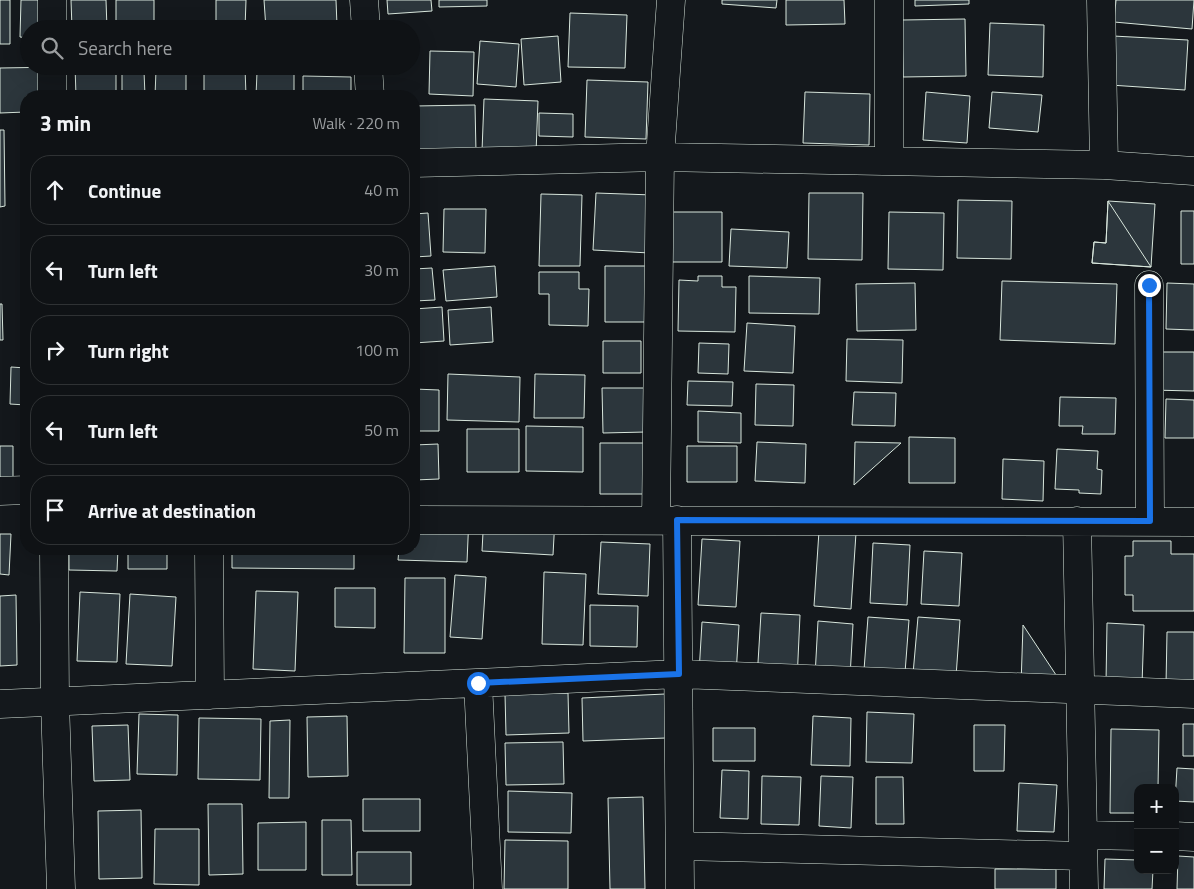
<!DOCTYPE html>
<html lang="en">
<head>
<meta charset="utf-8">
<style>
  :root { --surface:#0f1215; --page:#181b1e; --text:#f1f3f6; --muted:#9b9ea0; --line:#2f3234 }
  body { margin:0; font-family:"Titillium Web",sans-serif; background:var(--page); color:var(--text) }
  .controls { position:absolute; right:15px; bottom:15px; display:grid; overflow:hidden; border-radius:10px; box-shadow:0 5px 20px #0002 }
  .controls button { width:45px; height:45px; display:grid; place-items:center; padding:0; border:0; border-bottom:1px solid var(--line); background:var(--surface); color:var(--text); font:25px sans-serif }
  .stop { position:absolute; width:15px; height:15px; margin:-11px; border:4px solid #1a73e8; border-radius:50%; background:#fff }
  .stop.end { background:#1a73e8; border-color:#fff; box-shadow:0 1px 5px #0008 }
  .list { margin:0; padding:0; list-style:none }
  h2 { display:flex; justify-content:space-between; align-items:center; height:65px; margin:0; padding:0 20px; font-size:21px }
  h2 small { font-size:16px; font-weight:400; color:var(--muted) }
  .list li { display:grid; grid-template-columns:32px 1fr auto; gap:15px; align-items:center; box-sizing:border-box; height:70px; margin:0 10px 10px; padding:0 10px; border:1px solid var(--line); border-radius:20px }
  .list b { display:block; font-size:19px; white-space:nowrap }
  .list em { font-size:16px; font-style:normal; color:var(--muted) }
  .icon { flex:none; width:28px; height:28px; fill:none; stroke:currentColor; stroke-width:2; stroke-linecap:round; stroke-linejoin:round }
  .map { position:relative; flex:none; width:1194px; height:889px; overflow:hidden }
  .search { position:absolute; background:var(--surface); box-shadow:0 5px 20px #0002; left:20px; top:20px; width:400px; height:55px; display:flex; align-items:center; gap:12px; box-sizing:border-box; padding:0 18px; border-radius:28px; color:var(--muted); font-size:19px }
  .panel { position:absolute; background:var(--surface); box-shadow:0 5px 20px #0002; left:20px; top:90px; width:400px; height:465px; border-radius:20px }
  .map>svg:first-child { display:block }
</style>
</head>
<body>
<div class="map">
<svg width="1194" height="889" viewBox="0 0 1194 889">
  <rect width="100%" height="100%" fill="#14181c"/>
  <path fill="#2c363c" stroke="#d8e6dc" d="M 0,0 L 10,0 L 10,44 L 0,44 Z
    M 21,0 L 62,0 L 61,29 L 29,29 L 29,38 L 20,37 Z
    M 71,0 L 106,0 L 107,29 L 72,29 Z
    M 116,0 L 154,0 L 154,29 L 116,29 Z
    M 216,0 L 246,0 L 245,29 L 216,29 Z
    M 264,0 L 336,0 L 337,26 L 349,25 L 349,29 L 266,29 Z
    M 387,0 L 431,0 L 432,11 L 388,14 Z
    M 439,0 L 487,0 L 487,6 L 439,7 Z
    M 722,0 L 777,0 L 776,8 L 722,4 Z
    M 786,0 L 844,0 L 845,24 L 786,25 Z
    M 915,0 L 969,0 L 969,4 L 915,6 Z
    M 1116,0 L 1194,0 L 1192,29 L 1114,22 Z
    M 570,13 L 627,15 L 625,68 L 568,67 Z
    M 965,19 L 966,76 L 903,77 L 902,20 Z
    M 990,23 L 1044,25 L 1043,77 L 988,75 Z
    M 558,36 L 561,82 L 524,85 L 521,39 Z
    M 1113,36 L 1188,40 L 1185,90 L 1110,85 Z
    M 480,41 L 519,44 L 516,87 L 477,84 Z
    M 430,51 L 474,52 L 473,96 L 429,94 Z
    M 75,66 L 116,66 L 116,96 L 76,96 Z
    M 58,67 L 59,96 L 26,96 L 26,112 L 0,113 L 0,68 Z
    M 245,67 L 246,96 L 204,96 L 204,68 Z
    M 156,70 L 186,71 L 186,96 L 155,96 Z
    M 122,71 L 144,71 L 145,96 L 122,96 Z
    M 257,72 L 294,73 L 294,96 L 256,96 Z
    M 303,76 L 351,77 L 351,96 L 303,96 Z
    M 587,80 L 648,82 L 646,139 L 585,137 Z
    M 805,92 L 870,94 L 869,145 L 803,143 Z
    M 926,92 L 970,96 L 967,143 L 923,140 Z
    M 992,92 L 1042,95 L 1038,132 L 989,128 Z
    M 484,99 L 538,101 L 536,153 L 482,151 Z
    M 475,105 L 476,152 L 414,152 L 414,106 Z
    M 539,113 L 573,114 L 573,137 L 539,136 Z
    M 0,130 L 4,130 L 5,206 L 0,207 Z
    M 596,193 L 653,195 L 650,253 L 593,250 Z
    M 809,193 L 863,193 L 862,260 L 808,259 Z
    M 541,194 L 582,195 L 580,266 L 539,266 Z
    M 958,200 L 1012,201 L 1011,259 L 957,258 Z
    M 1108,201 L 1151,267 L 1092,263 L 1094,242 L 1106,243 Z
    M 1108,201 L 1155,204 L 1151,267 L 1092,263 L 1094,242 L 1106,243 Z
    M 444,209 L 486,209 L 485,253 L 443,252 Z
    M 1181,211 L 1194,211 L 1194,264 L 1181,264 Z
    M 658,212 L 722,212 L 722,262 L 657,262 Z
    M 889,212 L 944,213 L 943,270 L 888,269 Z
    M 428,213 L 431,256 L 414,257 L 414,214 Z
    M 731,229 L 789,232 L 787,268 L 729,266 Z
    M 495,266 L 497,297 L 446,301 L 443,270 Z
    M 605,266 L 661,266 L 661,322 L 605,322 Z
    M 432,268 L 435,300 L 414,301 L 414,269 Z
    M 539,272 L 579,272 L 579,289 L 589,289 L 588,326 L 549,325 L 549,294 L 539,294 Z
    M 698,276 L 722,276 L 722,287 L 736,287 L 735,332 L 678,331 L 679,280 L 698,281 Z
    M 749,276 L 820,278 L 819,314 L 749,313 Z
    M 1002,281 L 1117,284 L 1115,344 L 1000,340 Z
    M 915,283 L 916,330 L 857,331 L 856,284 Z
    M 1167,283 L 1194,284 L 1194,330 L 1166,329 Z
    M 0,304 L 2,304 L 3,340 L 0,340 Z
    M 442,307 L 444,341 L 414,343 L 414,309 Z
    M 491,307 L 493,342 L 450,345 L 448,310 Z
    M 747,323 L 795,326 L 793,373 L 744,371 Z
    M 847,339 L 903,340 L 902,383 L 846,381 Z
    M 603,341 L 641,341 L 641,373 L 603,373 Z
    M 699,343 L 729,344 L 728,374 L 698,373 Z
    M 1150,352 L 1194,352 L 1194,391 L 1150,390 Z
    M 11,367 L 26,368 L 26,405 L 10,404 Z
    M 448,374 L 520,377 L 519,422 L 447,420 Z
    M 535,374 L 585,375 L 584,418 L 534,418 Z
    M 688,381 L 733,382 L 732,406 L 687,405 Z
    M 756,384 L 794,385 L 793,426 L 755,425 Z
    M 602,388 L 645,388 L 646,432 L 603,433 Z
    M 414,389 L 439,390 L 439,431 L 414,431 Z
    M 854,392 L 896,393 L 895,426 L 852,425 Z
    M 1060,397 L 1116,398 L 1115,434 L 1082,434 L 1083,426 L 1059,426 Z
    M 1166,399 L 1194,400 L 1194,438 L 1165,438 Z
    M 698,411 L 741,413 L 741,443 L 698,442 Z
    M 526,426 L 583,427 L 583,472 L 526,471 Z
    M 467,429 L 519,429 L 519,472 L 467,472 Z
    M 909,437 L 955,438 L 955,483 L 909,483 Z
    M 757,442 L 806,444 L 805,483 L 755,481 Z
    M 855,442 L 901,443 L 854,485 Z
    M 600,443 L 647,443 L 646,494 L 600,494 Z
    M 438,444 L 439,479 L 414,480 L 414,445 Z
    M 0,446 L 13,446 L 13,486 L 0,486 Z
    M 687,446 L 737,446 L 737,482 L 687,482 Z
    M 1057,449 L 1098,451 L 1097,469 L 1102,470 L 1101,494 L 1079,493 L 1079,490 L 1055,489 Z
    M 1003,459 L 1044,461 L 1043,501 L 1002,499 Z
    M 414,514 L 469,516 L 467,562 L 398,560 L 399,549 L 414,549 Z
    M 484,514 L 555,518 L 553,555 L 482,551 Z
    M 819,531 L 856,533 L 851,609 L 814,606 Z
    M 0,534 L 11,534 L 9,575 L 0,574 Z
    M 702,539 L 740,541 L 736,607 L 698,605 Z
    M 1133,541 L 1171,541 L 1171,554 L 1194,554 L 1194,611 L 1133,611 L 1133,595 L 1125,595 L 1125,556 L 1133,556 Z
    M 601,542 L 650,544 L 648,596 L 598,594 Z
    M 873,543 L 910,545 L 907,605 L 870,603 Z
    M 69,549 L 118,549 L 117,571 L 69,570 Z
    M 128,549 L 167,549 L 167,569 L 128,569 Z
    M 232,549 L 354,549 L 354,569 L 232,568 Z
    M 924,551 L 962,553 L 959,606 L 921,604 Z
    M 544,572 L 586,574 L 583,645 L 542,644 Z
    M 455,575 L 486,577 L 482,639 L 450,637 Z
    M 405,578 L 445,578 L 445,653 L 404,653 Z
    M 335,588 L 375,588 L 375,628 L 335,627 Z
    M 256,591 L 298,592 L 295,671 L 253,669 Z
    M 80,592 L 120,594 L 117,662 L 77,661 Z
    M 130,594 L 176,597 L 172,666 L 126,664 Z
    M 16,595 L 17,665 L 0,666 L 0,596 Z
    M 590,605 L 638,606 L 637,647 L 590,646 Z
    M 761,613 L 800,615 L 797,681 L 757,679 Z
    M 868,617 L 909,620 L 905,673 L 864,670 Z
    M 918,617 L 960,620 L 956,677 L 913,674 Z
    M 818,621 L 853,624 L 850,677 L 815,676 Z
    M 702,622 L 739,625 L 736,675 L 699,673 Z
    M 1107,623 L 1144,625 L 1142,685 L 1106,683 Z
    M 1023,625 L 1064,687 L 1021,685 Z
    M 1167,632 L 1194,632 L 1194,686 L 1166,685 Z
    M 568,693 L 569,733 L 506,735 L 505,694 Z
    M 665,694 L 666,738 L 583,741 L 582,698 Z
    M 867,712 L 914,714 L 912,763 L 866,762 Z
    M 139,714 L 178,715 L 177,775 L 137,774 Z
    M 347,716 L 348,776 L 308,777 L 307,717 Z
    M 813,716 L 851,718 L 850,766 L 811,765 Z
    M 199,718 L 261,719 L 260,780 L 198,779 Z
    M 290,720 L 289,798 L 269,798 L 270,721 Z
    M 1183,724 L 1194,724 L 1194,756 L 1183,756 Z
    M 128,725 L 130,780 L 94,781 L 92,726 Z
    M 974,725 L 1005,725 L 1004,771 L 974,771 Z
    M 713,728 L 755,728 L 755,761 L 713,761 Z
    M 1111,729 L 1159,730 L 1158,788 L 1138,788 L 1138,813 L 1110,813 Z
    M 563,742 L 564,784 L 506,785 L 505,743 Z
    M 1177,768 L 1194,769 L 1194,802 L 1175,801 Z
    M 722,770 L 749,771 L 748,819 L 720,818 Z
    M 762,776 L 801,777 L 799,825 L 761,824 Z
    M 821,776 L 853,777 L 851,828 L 819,826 Z
    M 876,777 L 903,777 L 904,824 L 876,824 Z
    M 1019,783 L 1057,785 L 1054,832 L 1017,831 Z
    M 508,791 L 572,793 L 571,833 L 508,832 Z
    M 643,797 L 645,889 L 610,889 L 608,798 Z
    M 363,799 L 420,799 L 420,831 L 363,831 Z
    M 208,804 L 242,804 L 243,874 L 209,875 Z
    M 141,810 L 142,878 L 99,879 L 98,811 Z
    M 322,820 L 351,820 L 352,875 L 322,875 Z
    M 306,822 L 306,870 L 258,870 L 258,823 Z
    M 155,829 L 199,829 L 199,885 L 154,884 Z
    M 505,840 L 568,841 L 568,889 L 504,889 Z
    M 357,852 L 411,852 L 411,885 L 357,885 Z
    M 1178,856 L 1194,857 L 1194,889 L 1177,889 Z
    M 1105,859 L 1138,860 L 1138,870 L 1153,870 L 1152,889 L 1104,889 Z
    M 995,869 L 1056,869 L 1056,889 L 995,889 Z"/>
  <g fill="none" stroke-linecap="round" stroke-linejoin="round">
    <g stroke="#d8e6dc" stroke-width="29">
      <path id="street" d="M 52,0 L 52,29
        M 364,0 L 366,29
        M 889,0 L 889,161
        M 1101,0 L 1104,165
        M 52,66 L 52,96
        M 368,66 L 370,96
        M 414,163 L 660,157 L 1104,165 L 1194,171
        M 1149,285 L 1150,521
        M 0,491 L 26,490
        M 414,520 L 1194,522
        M 656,520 L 660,157 L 671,0
        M 677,520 L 680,889
        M 1077,521 L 1084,889
        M 54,549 L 55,702 L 61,889
        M 209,549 L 210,695
        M 478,683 L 488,889
        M 0,704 L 679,674 L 1194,694
        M 1083,835 L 1138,836
        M 1175,836 L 1194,837
        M 680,846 L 1083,856"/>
    </g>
    <use href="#street" stroke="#14181c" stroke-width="28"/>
  </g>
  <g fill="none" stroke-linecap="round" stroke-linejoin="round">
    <path stroke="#1a73e8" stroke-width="6" d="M 478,683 L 679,674 L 677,520 L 1150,521 L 1149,285"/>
  </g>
</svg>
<div class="controls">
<button>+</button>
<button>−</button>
</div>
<div class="stop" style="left:478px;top:683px"></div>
<div class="stop end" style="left:1149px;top:285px"></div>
<div class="search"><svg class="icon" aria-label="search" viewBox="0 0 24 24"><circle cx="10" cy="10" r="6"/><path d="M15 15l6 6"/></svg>Search here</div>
<section class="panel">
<h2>3 min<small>Walk · 220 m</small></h2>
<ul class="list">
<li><svg class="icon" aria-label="ahead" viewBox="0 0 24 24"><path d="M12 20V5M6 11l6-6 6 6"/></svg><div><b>Continue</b></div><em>40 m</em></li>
<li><svg class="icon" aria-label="left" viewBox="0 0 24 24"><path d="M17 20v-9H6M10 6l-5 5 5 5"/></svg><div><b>Turn left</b></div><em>30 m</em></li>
<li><svg class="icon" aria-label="right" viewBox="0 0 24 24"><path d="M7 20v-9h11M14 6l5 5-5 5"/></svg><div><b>Turn right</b></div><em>100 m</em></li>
<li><svg class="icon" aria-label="left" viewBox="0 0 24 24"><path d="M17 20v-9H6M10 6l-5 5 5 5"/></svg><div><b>Turn left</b></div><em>50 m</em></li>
<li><svg class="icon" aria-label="arrive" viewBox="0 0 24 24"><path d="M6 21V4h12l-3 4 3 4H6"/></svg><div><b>Arrive at destination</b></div></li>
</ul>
</section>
</div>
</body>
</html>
